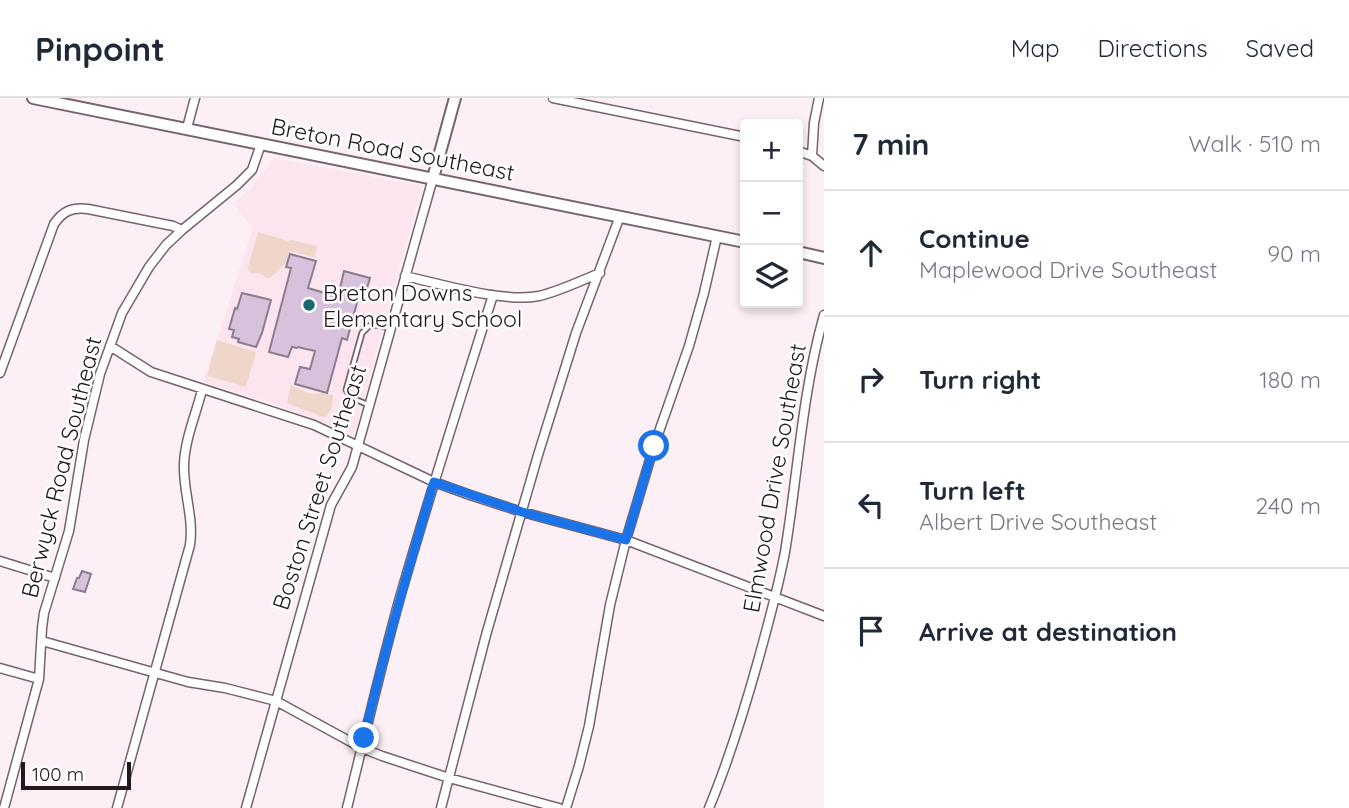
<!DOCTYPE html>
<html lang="en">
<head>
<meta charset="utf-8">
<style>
  :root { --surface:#fff; --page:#f2f2f3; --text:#1f2937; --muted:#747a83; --line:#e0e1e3 }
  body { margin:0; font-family:Quicksand,sans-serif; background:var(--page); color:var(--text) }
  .controls { position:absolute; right:21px; top:21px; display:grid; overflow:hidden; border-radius:7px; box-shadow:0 4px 10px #0003 }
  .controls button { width:63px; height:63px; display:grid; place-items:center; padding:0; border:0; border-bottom:2px solid var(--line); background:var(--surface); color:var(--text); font:35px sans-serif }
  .scale { position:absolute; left:21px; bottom:18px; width:110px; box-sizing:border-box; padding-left:7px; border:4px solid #21191d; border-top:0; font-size:19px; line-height:24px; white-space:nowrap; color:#21191d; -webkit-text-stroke:5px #fff; paint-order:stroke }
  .stop { position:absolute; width:21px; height:21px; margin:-16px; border:5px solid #1a73e8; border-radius:50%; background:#fff }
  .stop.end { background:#1a73e8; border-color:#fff; box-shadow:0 2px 7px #0008 }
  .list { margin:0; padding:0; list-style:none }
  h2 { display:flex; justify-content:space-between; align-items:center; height:91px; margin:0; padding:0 28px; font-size:30px }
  h2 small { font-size:23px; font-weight:400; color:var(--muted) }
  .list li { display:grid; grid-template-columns:46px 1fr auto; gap:21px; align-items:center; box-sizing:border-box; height:126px; padding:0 28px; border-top:2px solid var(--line) }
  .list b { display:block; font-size:26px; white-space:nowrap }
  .list p { margin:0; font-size:23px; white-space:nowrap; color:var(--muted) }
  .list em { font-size:23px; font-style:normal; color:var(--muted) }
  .icon { flex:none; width:38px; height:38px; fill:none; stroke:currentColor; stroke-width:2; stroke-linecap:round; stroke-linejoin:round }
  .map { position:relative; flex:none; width:824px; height:710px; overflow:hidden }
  header { display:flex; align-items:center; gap:42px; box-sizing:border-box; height:98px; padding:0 35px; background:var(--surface); border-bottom:2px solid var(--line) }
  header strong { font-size:33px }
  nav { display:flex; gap:38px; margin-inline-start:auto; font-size:24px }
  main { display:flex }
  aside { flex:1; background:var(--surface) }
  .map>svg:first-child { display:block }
</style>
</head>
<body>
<header>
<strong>Pinpoint</strong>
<nav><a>Map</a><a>Directions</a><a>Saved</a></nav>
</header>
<main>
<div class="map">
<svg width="824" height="710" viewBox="0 0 824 710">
  <rect width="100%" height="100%" fill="#fceff5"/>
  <path fill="#fde5ef" d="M 274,60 L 422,88 L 354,336 L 286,310 L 203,284 L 253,130 L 233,106 L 251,90 L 266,71 Z"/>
  <path fill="#eed6ca" d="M 258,134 L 288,143 L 292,142 L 317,148 L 315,160 L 291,153 L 286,165 L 270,180 L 266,180 C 262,175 259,174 252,176 L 248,170 Z
    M 217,242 L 256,254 L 246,289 L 207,278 Z
    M 291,287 L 310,296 L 319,295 L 333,297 L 332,310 L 326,319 L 323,319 L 287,305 Z"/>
  <path fill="#d7c1dc" stroke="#8a7e8d" stroke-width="2" d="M 290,156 L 316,163 L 308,190 L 338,199 L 344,173 L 370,180 L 367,190 L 361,190 L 347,242 L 342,240 L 327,295 L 295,286 L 300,269 L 310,271 L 315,253 L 298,249 L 297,250 L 292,249 L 288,259 L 269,254 L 291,170 L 286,169 Z
    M 242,195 L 271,202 L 262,235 L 256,249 L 238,244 L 239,241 L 232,239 L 234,232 L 229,231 L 235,210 L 237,211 Z
    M 82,473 L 91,476 L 85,494 L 73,491 L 77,480 L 79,480 Z"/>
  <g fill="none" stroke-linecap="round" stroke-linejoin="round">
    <g stroke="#76636c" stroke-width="7">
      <path id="lane" d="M 369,307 L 352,300 L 346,292 L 362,235 L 369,228 L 378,227 L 389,230"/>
    </g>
    <g stroke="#76636c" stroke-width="11">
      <path id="street" d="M 553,0 L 745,39
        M 187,30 L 195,0
        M 798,53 L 812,58 L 824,68
        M 812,58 L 814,25 L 819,0
        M 405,178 C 441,186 503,205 539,198 C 560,193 580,183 600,175
        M 110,248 L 151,274 L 314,327 L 434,384 L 470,397 L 522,414 L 626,442 L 824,518
        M 0,275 L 54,126 C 63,113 72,109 88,111 L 173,128 L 182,132
        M 0,463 L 55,480
        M 42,543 L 188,584 L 225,590 L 276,603 L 362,650 L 382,658 L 449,680 L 559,710
        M 0,570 L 39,581
        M 4,710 L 39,581 L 42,530 L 44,515 L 69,433 L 84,342 L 100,276 L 122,215 L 149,169 L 166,147 L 182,132 L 237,87 L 252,72 L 261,46
        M 117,710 L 190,447 C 194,419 183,394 184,366 C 185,341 196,316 202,292
        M 246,710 L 331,407 L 352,369 L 433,80
        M 347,710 C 364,641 380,572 399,503 C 428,401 461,299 493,197
        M 441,710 L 486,537 L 538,357 L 576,235 L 620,118
        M 566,710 L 579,668 L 589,628 L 610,507 L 626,442 L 654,348 L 689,248 L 704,195 L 717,138
        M 709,710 C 729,662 744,613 758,563 C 768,527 778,491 785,454 C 798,375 802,295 824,217"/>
    </g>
    <g stroke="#76636c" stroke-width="14">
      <path id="secondary" d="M 33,0 L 745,144
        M 433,80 L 455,0
        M 798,154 L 824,160"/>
    </g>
    <use href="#lane" stroke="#fff" stroke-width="3.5"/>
    <use href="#street" stroke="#fff" stroke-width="8"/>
    <use href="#secondary" stroke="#fff" stroke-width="10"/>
  </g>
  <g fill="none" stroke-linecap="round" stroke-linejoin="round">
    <path stroke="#1a73e8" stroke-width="9" d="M 364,640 C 384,554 409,469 434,384 L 522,414 L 626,442 L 654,348"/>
  </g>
  <circle fill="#1a676d" stroke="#fff" stroke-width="2.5" cx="309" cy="207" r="7"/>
  <g text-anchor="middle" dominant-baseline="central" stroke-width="5" stroke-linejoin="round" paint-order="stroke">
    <g font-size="23" fill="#21191d" stroke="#fff">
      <text transform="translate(393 51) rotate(11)">Breton Road Southeast</text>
      <text transform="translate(61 369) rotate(-76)">Berwyck Road Southeast</text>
      <text transform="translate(774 380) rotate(-80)">Elmwood Drive Southeast</text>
      <text transform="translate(319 389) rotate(-72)">Boston Street Southeast</text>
    </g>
    <g font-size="23" fill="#21191d" stroke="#fff" text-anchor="start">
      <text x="323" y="194">Breton Downs<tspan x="323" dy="26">Elementary School</tspan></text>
    </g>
  </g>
</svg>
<div class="controls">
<button>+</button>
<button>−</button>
<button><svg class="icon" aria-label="layers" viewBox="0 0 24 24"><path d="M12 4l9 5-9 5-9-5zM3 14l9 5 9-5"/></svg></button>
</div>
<div class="scale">100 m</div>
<div class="stop" style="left:654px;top:348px"></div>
<div class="stop end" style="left:364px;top:640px"></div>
</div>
<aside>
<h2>7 min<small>Walk · 510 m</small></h2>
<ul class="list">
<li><svg class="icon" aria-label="ahead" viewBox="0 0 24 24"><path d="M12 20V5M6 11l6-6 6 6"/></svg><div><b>Continue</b><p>Maplewood Drive Southeast</p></div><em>90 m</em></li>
<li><svg class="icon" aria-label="right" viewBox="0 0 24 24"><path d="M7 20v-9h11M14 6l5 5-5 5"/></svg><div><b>Turn right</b></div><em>180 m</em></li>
<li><svg class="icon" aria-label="left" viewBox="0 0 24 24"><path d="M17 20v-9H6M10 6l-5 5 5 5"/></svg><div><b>Turn left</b><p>Albert Drive Southeast</p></div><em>240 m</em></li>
<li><svg class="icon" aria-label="arrive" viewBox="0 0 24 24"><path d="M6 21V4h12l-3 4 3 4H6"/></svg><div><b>Arrive at destination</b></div></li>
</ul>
</aside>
</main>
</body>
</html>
